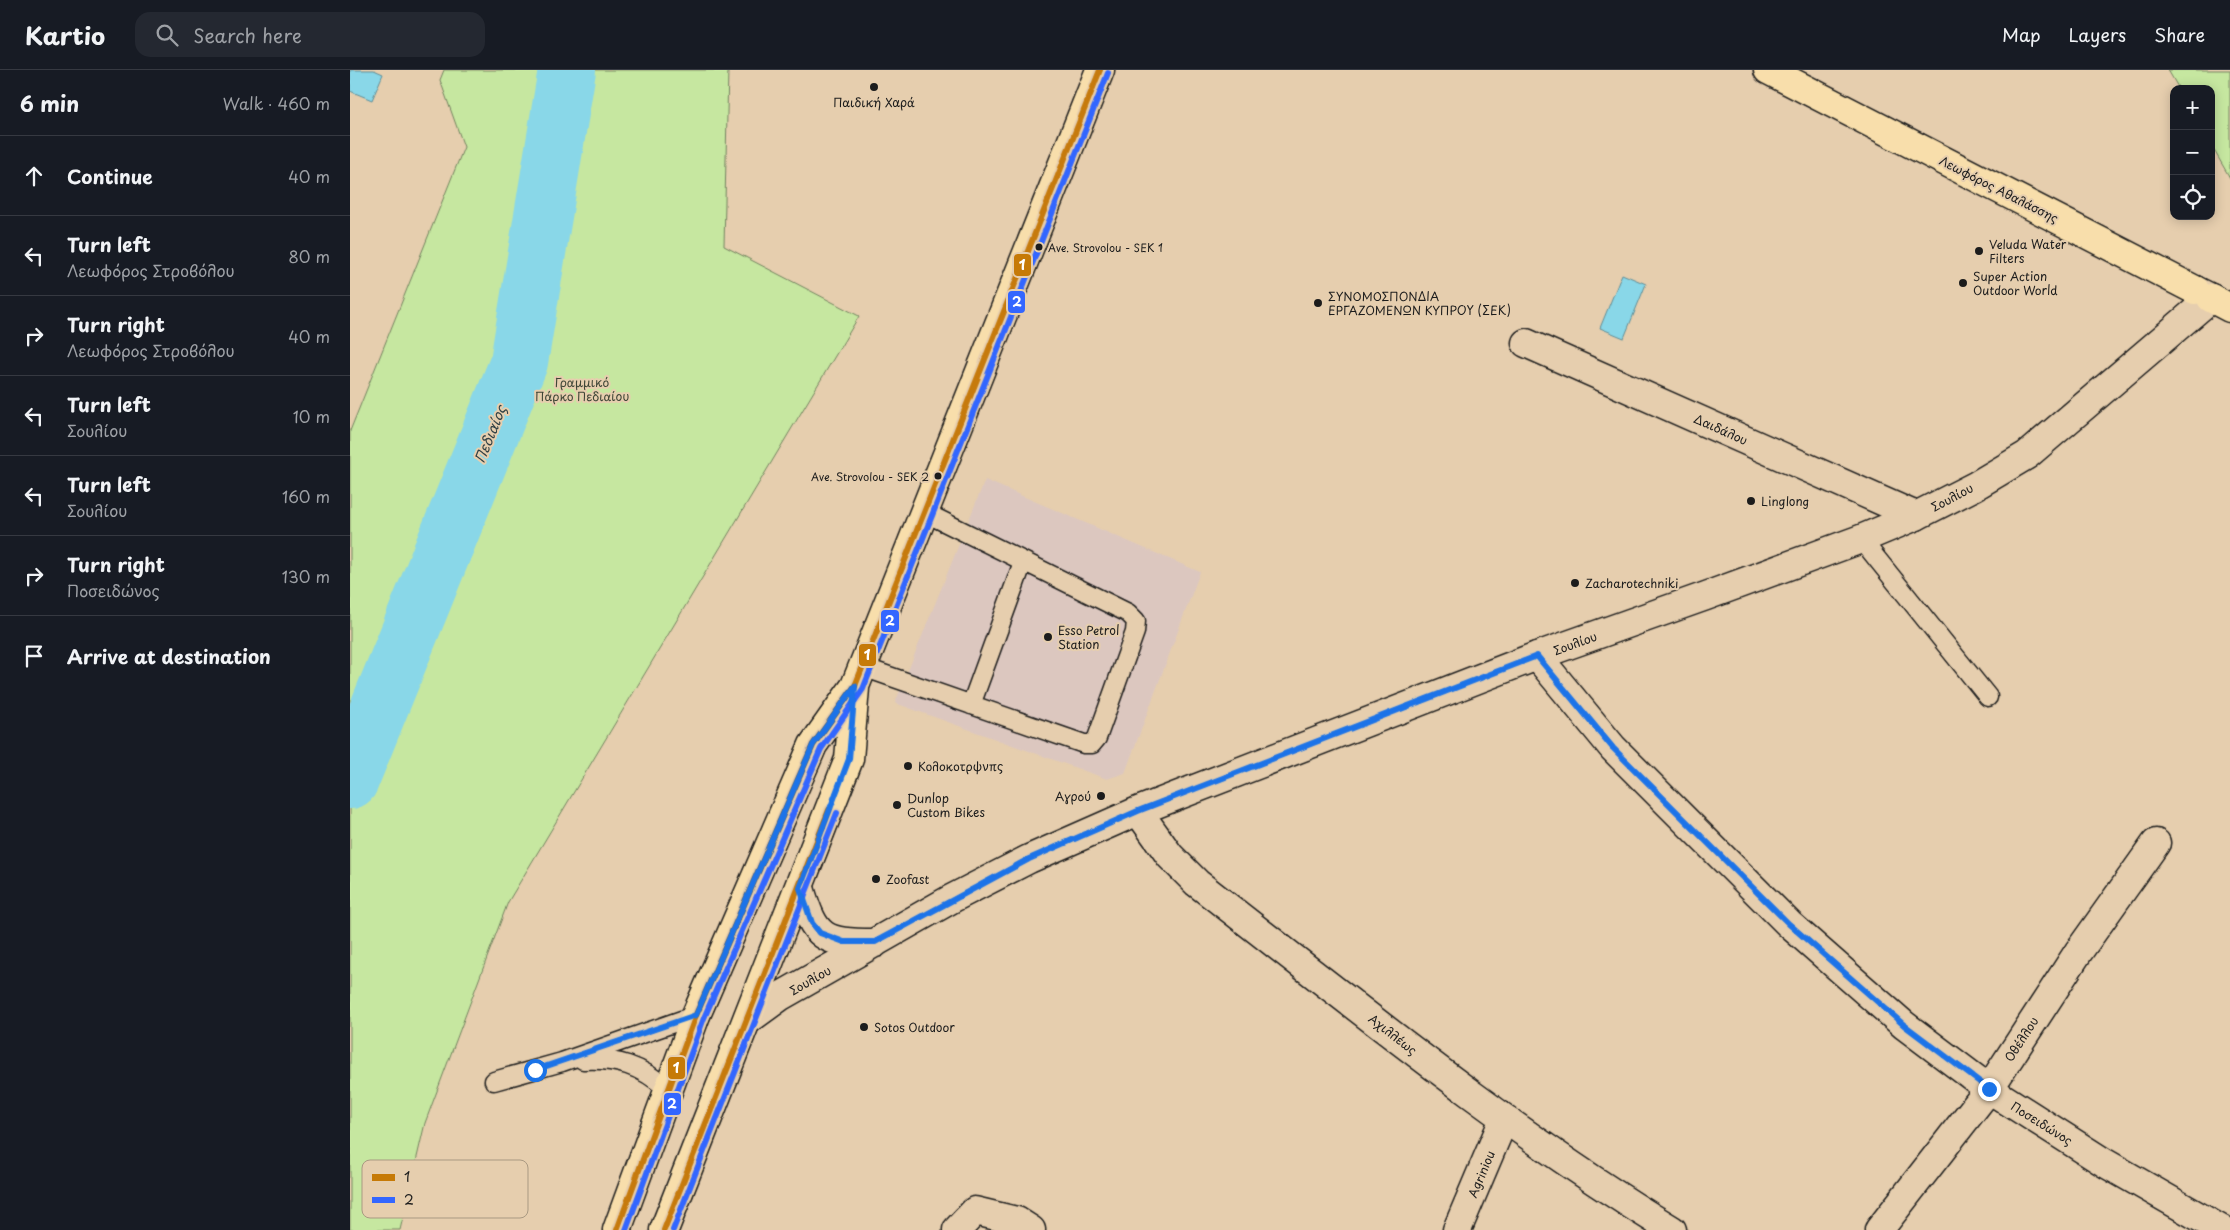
<!DOCTYPE html>
<html lang="en">
<head>
<meta charset="utf-8">
<style>
  :root { --surface:#171b24; --page:#242831; --text:#f1f3f6; --muted:#9ea1a6; --line:#363941 }
  body { margin:0; font-family:"Playpen Sans",sans-serif; background:var(--page); color:var(--text) }
  .controls { position:absolute; right:15px; top:15px; display:grid; overflow:hidden; border-radius:10px; box-shadow:0 2px 12px #0003 }
  .controls button { width:45px; height:45px; display:grid; place-items:center; padding:0; border:0; border-bottom:1px solid var(--line); background:var(--surface); color:var(--text); font:25px sans-serif }
  .stop { position:absolute; width:15px; height:15px; margin:-11px; border:4px solid #1a73e8; border-radius:50%; background:#fff }
  .stop.end { background:#1a73e8; border-color:#fff; box-shadow:0 1px 5px #0008 }
  .list { margin:0; padding:0; list-style:none }
  h2 { display:flex; justify-content:space-between; align-items:center; height:65px; margin:0; padding:0 20px; font-size:21px }
  h2 small { font-size:16px; font-weight:400; color:var(--muted) }
  .list li { display:grid; grid-template-columns:32px 1fr auto; gap:15px; align-items:center; box-sizing:border-box; height:80px; padding:0 20px; border-top:1px solid var(--line) }
  .list b { display:block; font-size:19px; white-space:nowrap }
  .list p { margin:0; font-size:16px; white-space:nowrap; color:var(--muted) }
  .list em { font-size:16px; font-style:normal; color:var(--muted) }
  .icon { flex:none; width:28px; height:28px; fill:none; stroke:currentColor; stroke-width:2; stroke-linecap:round; stroke-linejoin:round }
  .map { position:relative; flex:none; width:1880px; height:1160px; overflow:hidden }
  header { display:flex; align-items:center; gap:30px; box-sizing:border-box; height:70px; padding:0 25px; background:var(--surface); border-bottom:1px solid var(--line) }
  header strong { font-size:24px }
  nav { display:flex; gap:28px; margin-inline-start:auto; font-size:18px }
  .search { width:350px; height:45px; background:var(--page); display:flex; align-items:center; gap:12px; box-sizing:border-box; padding:0 18px; border-radius:15px; color:var(--muted); font-size:19px }
  main { display:flex }
  aside { flex:1; background:var(--surface) }
  .map>svg:first-child { display:block }
</style>
</head>
<body>
<header>
<strong>Kartio</strong>
<div class="search"><svg class="icon" aria-label="search" viewBox="0 0 24 24"><circle cx="10" cy="10" r="6"/><path d="M15 15l6 6"/></svg>Search here</div>
<nav><a>Map</a><a>Layers</a><a>Share</a></nav>
</header>
<main>
<aside>
<h2>6 min<small>Walk · 460 m</small></h2>
<ul class="list">
<li><svg class="icon" aria-label="ahead" viewBox="0 0 24 24"><path d="M12 20V5M6 11l6-6 6 6"/></svg><div><b>Continue</b></div><em>40 m</em></li>
<li><svg class="icon" aria-label="left" viewBox="0 0 24 24"><path d="M17 20v-9H6M10 6l-5 5 5 5"/></svg><div><b>Turn left</b><p>Λεωφόρος Στροβόλου</p></div><em>80 m</em></li>
<li><svg class="icon" aria-label="right" viewBox="0 0 24 24"><path d="M7 20v-9h11M14 6l5 5-5 5"/></svg><div><b>Turn right</b><p>Λεωφόρος Στροβόλου</p></div><em>40 m</em></li>
<li><svg class="icon" aria-label="left" viewBox="0 0 24 24"><path d="M17 20v-9H6M10 6l-5 5 5 5"/></svg><div><b>Turn left</b><p>Σουλίου</p></div><em>10 m</em></li>
<li><svg class="icon" aria-label="left" viewBox="0 0 24 24"><path d="M17 20v-9H6M10 6l-5 5 5 5"/></svg><div><b>Turn left</b><p>Σουλίου</p></div><em>160 m</em></li>
<li><svg class="icon" aria-label="right" viewBox="0 0 24 24"><path d="M7 20v-9h11M14 6l5 5-5 5"/></svg><div><b>Turn right</b><p>Ποσειδώνος</p></div><em>130 m</em></li>
<li><svg class="icon" aria-label="arrive" viewBox="0 0 24 24"><path d="M6 21V4h12l-3 4 3 4H6"/></svg><div><b>Arrive at destination</b></div></li>
</ul>
</aside>
<div class="map">
<svg width="1880" height="1160" viewBox="0 0 1880 1160">
  <rect width="100%" height="100%" fill="#e6ceae"/>
  <filter id="ink" filterUnits="userSpaceOnUse"><feTurbulence type="fractalNoise" baseFrequency=".02" numOctaves="2"/><feDisplacementMap in="SourceGraphic" scale="10" xChannelSelector="R" yChannelSelector="G"/><feConvolveMatrix kernelMatrix="1 2 1 2 8 2 1 2 1" color-interpolation-filters="sRGB"/></filter>
  <g filter="url(#ink)">
    <path fill="#dcc7bf" d="M 635,410 L 850,502 L 775,703 L 757,709 L 545,633 Z"/>
    <path fill="#c6e7a0" stroke="#71825e" d="M 94,0 L 378,0 L 374,176 L 509,246 L 158,832 L 75,1053 L 50,1160 L 0,1160 L 0,361 L 114,77 L 90,10 Z
      M 1818,0 L 1880,0 L 1880,108 L 1861,75 L 1861,19 L 1829,19 Z"/>
    <path fill="#89d7e8" stroke="#5d8c96" d="M 0,0 L 24,0 L 33,4 L 22,30 L 0,21 Z
      M 1272,204 L 1296,214 L 1274,268 L 1250,258 Z"/>
    <g fill="none" stroke-linecap="round" stroke-linejoin="round">
      <path stroke="#89d7e8" stroke-width="58" d="M 0,710 L 169,292 L 217,0"/>
      <g stroke="#1c1c1c" stroke-width="21">
        <path id="lane" d="M 1511,469 L 1638,627
          M 513,597 L 734,674 L 742,674 L 747,668 L 785,562 L 786,551 L 778,543 L 574,442
          M 621,635 L 673,492
          M 233,990 C 266,988 292,996 317,1019
          M 144,1011 L 212,992 L 346,945"/>
      </g>
      <g stroke="#1c1c1c" stroke-width="31">
        <path id="street" d="M 1176,273 L 1566,446
          M 1187,586 L 1263,678 L 1439,854 L 1554,955 L 1639,1019 L 1755,1093 L 1872,1160
          M 607,1160 L 625,1141 L 667,1151 L 681,1160
          M 1107,1160 L 1154,1049
          M 1529,1160 L 1639,1019 L 1729,881 L 1806,773"/>
      </g>
      <g stroke="#1c1c1c" stroke-width="31">
        <path id="secondary" d="M 788,741 L 820,786 L 847,813 C 1002,933 1154,1058 1322,1160
          M 450,818 C 465,869 473,873 525,873
          M 398,950 L 431,926 L 603,828 L 679,789 L 788,741 L 1187,586 L 1356,526 L 1511,469 L 1566,446 L 1625,416 L 1677,385 L 1861,228 L 1845,220"/>
      </g>
      <g stroke="#1c1c1c" stroke-width="31">
        <path id="primary" d="M 1418,0 L 1845,220
          M 1861,228 L 1880,238
          M 267,1160 L 346,945 L 463,675 L 505,616 L 750,0
          M 314,1160 L 499,689 L 505,618"/>
      </g>
      <use href="#lane" stroke="#e6ceae" stroke-width="18"/>
      <use href="#street" stroke="#e6ceae" stroke-width="28"/>
      <use href="#secondary" stroke="#e6ceae" stroke-width="28"/>
      <use href="#primary" stroke="#f8deab" stroke-width="28"/>
      <g stroke="#e6ceae" stroke-width="10">
        <path id="bus-1" d="M 267,1160 L 346,945 L 463,675 L 505,616 L 750,0
          M 314,1160 L 479,740"/>
      </g>
      <g stroke="#e6ceae" stroke-width="10">
        <path id="bus-2" d="M 276,1160 L 354,948 L 471,679 L 513,619 L 758,3
          M 323,1160 L 487,743"/>
      </g>
      <use href="#bus-1" stroke="#c67a07" stroke-width="6"/>
      <use href="#bus-2" stroke="#36f" stroke-width="6"/>
    </g>
  </g>
  <g fill="none" stroke-linecap="round" stroke-linejoin="round" filter="url(#ink)">
    <path stroke="#1a73e8" stroke-width="6" d="M 185,1000 L 346,945 L 463,675 L 505,616 L 499,689 L 450,818 L 462,853 L 470,863 L 494,872 L 525,872 L 679,789 L 788,741 L 1187,586 L 1263,678 L 1439,854 L 1554,955 L 1639,1019"/>
  </g>
  <g fill="#1c1c1c" stroke="#e6ceae" stroke-width="2">
    <circle cx="524" cy="17" r="5"/>
    <circle cx="689" cy="177" r="4.5"/>
    <circle cx="1629" cy="181" r="5"/>
    <circle cx="1613" cy="213" r="5"/>
    <circle cx="968" cy="233" r="5"/>
    <circle cx="588" cy="406" r="4.5"/>
    <circle cx="1401" cy="431" r="5"/>
    <circle cx="1225" cy="513" r="5"/>
    <circle cx="698" cy="567" r="5"/>
    <circle cx="558" cy="696" r="5"/>
    <circle cx="751" cy="726" r="5"/>
    <circle cx="547" cy="735" r="5"/>
    <circle cx="526" cy="809" r="5"/>
    <circle cx="514" cy="957" r="5"/>
  </g>
  <g text-anchor="middle" dominant-baseline="central" stroke-width="4" stroke-linejoin="round" paint-order="stroke">
    <g font-size="11" fill="#1c1c1c" stroke="#e6ceae" text-anchor="start">
      <text x="698" y="177">Ave. Strovolou - SEK 1</text>
      <text x="579" y="406" text-anchor="end">Ave. Strovolou - SEK 2</text>
    </g>
    <g font-size="12" fill="#1c1c1c" stroke="#e6ceae" text-anchor="start">
      <text x="524" y="32" text-anchor="middle">Παιδική Χαρά</text>
      <text x="1639" y="174">Veluda Water<tspan x="1639" dy="14">Filters</tspan></text>
      <text x="1623" y="206">Super Action<tspan x="1623" dy="14">Outdoor World</tspan></text>
      <text x="978" y="226">ΣΥΝΟΜΟΣΠΟΝΔΙΑ<tspan x="978" dy="14">ΕΡΓΑΖΟΜΕΝΩΝ ΚΥΠΡΟΥ (ΣΕΚ)</tspan></text>
      <text x="1411" y="431">Linglong</text>
      <text x="1235" y="513">Zacharotechniki</text>
      <text x="708" y="560">Esso Petrol<tspan x="708" dy="14">Station</tspan></text>
      <text x="568" y="696">Κολοκοτρψνπς</text>
      <text x="741" y="726" text-anchor="end">Αγρού</text>
      <text x="557" y="728">Dunlop<tspan x="557" dy="14">Custom Bikes</tspan></text>
      <text x="536" y="809">Zoofast</text>
      <text x="524" y="957">Sotos Outdoor</text>
    </g>
    <g font-size="12" fill="#1c1c1c" stroke="#e6ceae">
      <text transform="translate(1649 119) rotate(27)">Λεωφόρος Αθαλάσσης</text>
      <text transform="translate(1371 359) rotate(24)">Δαιδάλου</text>
      <text transform="translate(1602 427) rotate(-28)">Σουλίου</text>
      <text transform="translate(1225 573) rotate(-20)">Σουλίου</text>
      <text transform="translate(460 910) rotate(-30)">Σουλίου</text>
      <text transform="translate(1043 964) rotate(38)">Αχιλλέως</text>
      <text transform="translate(1671 969) rotate(-57)">Οθέλλου</text>
      <text transform="translate(1692 1053) rotate(32)">Ποσειδώνος</text>
      <text transform="translate(1131 1104) rotate(-67)">Agriniou</text>
    </g>
    <g font-size="12" fill="#3e4536" stroke="#e6ceae">
      <text x="232" y="312">Γραμμικό<tspan x="232" dy="14">Πάρκο Πεδιαίου</tspan></text>
    </g>
    <g font-size="14" font-style="italic" fill="#324145" stroke="#e6ceae">
      <text transform="translate(140 364) rotate(-68)">Πεδιαίος</text>
    </g>
  </g>
  <rect x="12" y="1090" width="166" height="58" rx="8" fill="#e6ceae" stroke="#a99982" stroke-width="1"/>
  <rect x="22" y="1104" width="23" height="7" fill="#c67a07"/>
  <rect x="22" y="1127" width="23" height="6" fill="#36f"/>
  <g font-size="14" fill="#1c1c1c">
    <text x="54" y="1112">1</text>
    <text x="54" y="1135">2</text>
  </g>
  <g stroke="#e6ceae" stroke-width="2">
    <rect x="663" y="183" width="19" height="24" rx="5" fill="#c67a07"/>
    <rect x="657" y="220" width="19" height="24" rx="5" fill="#36f"/>
    <rect x="530" y="539" width="20" height="24" rx="5" fill="#36f"/>
    <rect x="508" y="573" width="19" height="24" rx="5" fill="#c67a07"/>
    <rect x="317" y="986" width="19" height="24" rx="5" fill="#c67a07"/>
    <rect x="313" y="1022" width="19" height="24" rx="5" fill="#36f"/>
  </g>
  <g font-size="14" text-anchor="middle" font-weight="bold" fill="#fff">
    <text x="672" y="200">1</text>
    <text x="667" y="237">2</text>
    <text x="540" y="556">2</text>
    <text x="517" y="590">1</text>
    <text x="326" y="1003">1</text>
    <text x="322" y="1039">2</text>
  </g>
</svg>
<div class="controls">
<button>+</button>
<button>−</button>
<button><svg class="icon" aria-label="locate" viewBox="0 0 24 24"><circle cx="12" cy="12" r="6"/><path d="M12 2v4M12 18v4M2 12h4M18 12h4"/></svg></button>
</div>
<div class="stop" style="left:185px;top:1000px"></div>
<div class="stop end" style="left:1639px;top:1019px"></div>
</div>
</main>
</body>
</html>
